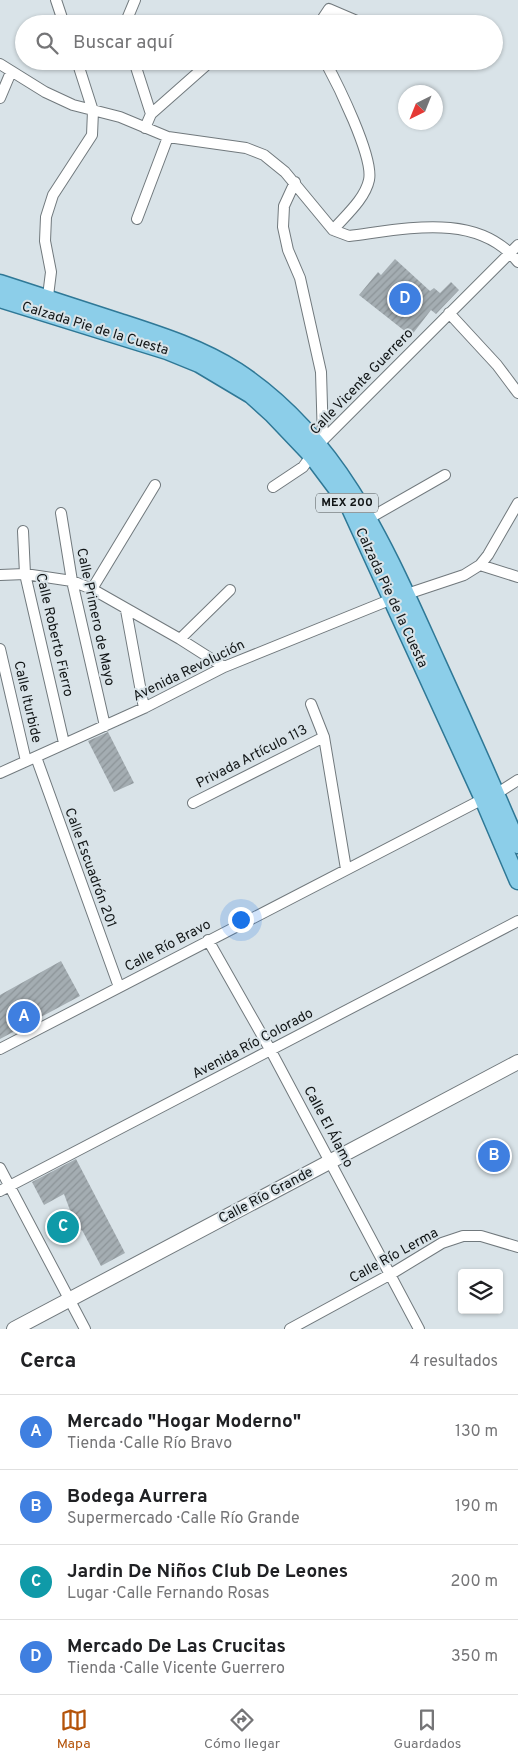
<!DOCTYPE html>
<html lang="es">
<head>
<meta charset="utf-8">
<style>
  :root { --surface:#fff; --page:#f6f6f6; --text:#202124; --muted:#757577; --line:#e0e0e0; --accent:#b45309 }
  body { margin:0; font-family:Overpass,sans-serif; background:var(--page); color:var(--text) }
  .controls { position:absolute; right:15px; bottom:15px; display:grid; overflow:hidden; border-radius:5px; box-shadow:0 1px 4px #0004 }
  .controls button { width:45px; height:45px; display:grid; place-items:center; padding:0; border:0; border-bottom:1px solid var(--line); background:var(--surface); color:var(--text); font:25px sans-serif }
  .compass { position:absolute; left:398px; top:85px; width:45px; height:45px; border-radius:50%; background:var(--surface); box-shadow:0 1px 4px #0004; rotate:223deg }
  .you { position:absolute; left:240px; top:919px; width:18px; height:18px; margin:-12px; border:4px solid #fff; border-radius:50%; background:#1a73e8; box-shadow:0 0 0 8px #1a73e833 }
  .badge { display:grid; place-items:center; width:32px; height:32px; border-radius:50%; background:var(--accent); color:#fff; font-size:16px; font-weight:700 }
  .pin { position:absolute; translate:-50% -50%; border:2px solid #fff; box-shadow:0 1px 5px #0006 }
  .list { margin:0; padding:0; list-style:none }
  h2 { display:flex; justify-content:space-between; align-items:center; height:65px; margin:0; padding:0 20px; font-size:21px }
  h2 small { font-size:16px; font-weight:400; color:var(--muted) }
  .list li { display:grid; grid-template-columns:32px 1fr auto; gap:15px; align-items:center; box-sizing:border-box; height:75px; padding:0 20px; border-top:1px solid var(--line) }
  .list b { display:block; font-size:19px; white-space:nowrap }
  .list p { margin:0; font-size:16px; white-space:nowrap; color:var(--muted) }
  .list em { font-size:16px; font-style:normal; color:var(--muted) }
  .icon { flex:none; width:28px; height:28px; fill:none; stroke:currentColor; stroke-width:2; stroke-linecap:round; stroke-linejoin:round }
  .map { position:relative; flex:none; width:518px; height:1329px; overflow:hidden }
  .search { position:absolute; background:var(--surface); box-shadow:0 1px 4px #0004; left:15px; right:15px; top:15px; height:55px; display:flex; align-items:center; gap:12px; box-sizing:border-box; padding:0 18px; border-radius:28px; color:var(--muted); font-size:19px }
  .sheet { height:365px; background:var(--surface) }
  nav { display:flex; justify-content:space-around; align-items:center; box-sizing:border-box; height:70px; border-top:1px solid var(--line); background:var(--surface); font-size:14px; color:var(--muted) }
  nav a { display:grid; justify-items:center; gap:2px }
  nav .on { color:var(--accent) }
  .map>svg:first-child { display:block }
</style>
</head>
<body>
<div class="map">
<svg width="518" height="1329" viewBox="0 0 518 1329">
  <defs>
    <pattern id="building-hatch" width="6" height="6" patternUnits="userSpaceOnUse" patternTransform="scale(1.25)"><rect width="6" height="6" fill="#a4adb2"/><path d="M-1 1l2-2M0 6l6-6M5 7l2-2" fill="none" stroke="#8c9498"/></pattern>
  </defs>
  <rect width="100%" height="100%" fill="#d9e3e8"/>
  <path fill="url(#building-hatch)" d="M 395,259 L 430,291 L 434,288 L 440,293 L 451,282 L 459,290 L 436,314 L 431,310 L 411,336 L 359,295 L 378,272 L 381,275 Z
    M 108,732 L 134,783 L 114,792 L 88,741 Z
    M 61,961 L 80,996 L 0,1039 L 0,995 Z
    M 76,1159 L 125,1253 L 101,1266 L 82,1230 L 57,1243 L 48,1222 L 71,1213 L 64,1194 L 44,1205 L 32,1182 Z"/>
  <g fill="none" stroke-linecap="round" stroke-linejoin="round">
    <g stroke="#71797d" stroke-width="12">
      <path id="street" d="M 56,0 L 64,24
        M 125,24 L 135,0
        M 319,24 L 329,9 L 364,24
        M 134,61 L 151,114
        M 325,61 C 337,83 374,157 369,180 C 365,199 345,216 333,230
        M 0,64 L 45,92 L 73,105 L 120,117 L 168,137 L 246,148 L 264,155 L 285,172 L 333,230 L 349,236 C 405,229 478,211 518,262
        M 0,98 L 11,72
        M 145,128 L 151,114 L 211,61
        M 295,182 L 284,206 L 283,227 L 288,250 L 300,278 L 321,372 L 323,440
        M 137,219 L 168,137
        M 47,304 L 51,272 L 45,241 L 46,217 L 53,195 L 92,135 L 93,111 L 77,61
        M 449,313 L 497,365 L 518,393
        M 273,487 L 303,467 L 323,440 L 518,245
        M 61,513 L 72,581 L 105,726
        M 368,519 L 445,475
        M 23,531 L 25,574 L 64,743
        M 480,565 L 518,577
        M 0,575 L 25,574 L 72,581 L 92,589 L 180,639 L 224,667
        M 92,589 L 155,485
        M 126,610 L 144,708
        M 180,639 L 230,590
        M 0,649 L 26,761
        M 311,704 L 324,737 L 346,869
        M 36,757 L 119,987
        M 0,773 L 144,708 L 224,667 L 392,599 L 464,575 L 480,565 L 488,555 L 518,503
        M 496,794 L 518,780
        M 193,803 L 324,737
        M 208,940 L 271,1051 L 419,1329
        M 0,1049 L 483,799
        M 0,1168 L 85,1329
        M 0,1191 L 518,921
        M 290,1329 L 391,1274 L 442,1243 L 463,1236 L 481,1236 L 518,1247"/>
    </g>
    <g stroke="#71797d" stroke-width="16">
      <path id="secondary" d="M 14,1329 L 518,1062"/>
    </g>
    <g stroke="#2f7896" stroke-width="19">
      <path id="primary" d="M 0,283 C 40,296 80,309 120,322 C 160,335 201,348 237,371 C 342,440 387,552 437,662 C 465,723 492,784 518,845
        M 0,299 L 167,351 L 199,364 L 251,395 L 272,414 L 312,456 L 348,504 L 483,799 L 518,881"/>
    </g>
    <use href="#street" stroke="#fff" stroke-width="10"/>
    <use href="#secondary" stroke="#fff" stroke-width="14"/>
    <use href="#primary" stroke="#8ccee9" stroke-width="16"/>
  </g>
  <g text-anchor="middle" dominant-baseline="central" stroke-width="4" stroke-linejoin="round" paint-order="stroke">
    <rect fill="#d9e3e8" stroke="#4d5355" stroke-width="1" x="316" y="493.5" width="62" height="19" rx="4"/>
    <g font-size="12" font-weight="bold" fill="#111516">
      <text x="347" y="503">MEX 200</text>
    </g>
    <g font-size="14" fill="#111516" stroke="#d9e3e8">
      <text transform="translate(95 329) rotate(17)">Calzada Pie de la Cuesta</text>
      <text transform="translate(362 382) rotate(-46)">Calle Vicente Guerrero</text>
      <text transform="translate(391 598) rotate(65)">Calzada Pie de la Cuesta</text>
      <text transform="translate(95 617) rotate(78)">Calle Primero de Mayo</text>
      <text transform="translate(54 635) rotate(77)">Calle Roberto Fierro</text>
      <text transform="translate(189 671) rotate(-26)">Avenida Revolución</text>
      <text transform="translate(27 702) rotate(77)">Calle Iturbide</text>
      <text transform="translate(252 757) rotate(-27)">Privada Artículo 113</text>
      <text transform="translate(90 868) rotate(70)">Calle Escuadrón 201</text>
      <text transform="translate(168 946) rotate(-28)">Calle Río Bravo</text>
      <text transform="translate(253 1044) rotate(-28)">Avenida Río Colorado</text>
      <text transform="translate(328 1127) rotate(62)">Calle El Álamo</text>
      <text transform="translate(266 1196) rotate(-28)">Calle Río Grande</text>
      <text transform="translate(394 1256) rotate(-29)">Calle Río Lerma</text>
    </g>
  </g>
</svg>
<div class="controls">
<button><svg class="icon" aria-label="layers" viewBox="0 0 24 24"><path d="M12 4l9 5-9 5-9-5zM3 14l9 5 9-5"/></svg></button>
</div>
<svg class="compass" viewBox="-18 -18 36 36"><path d="M0-13l5 13h-10z" fill="#e53935"/><path d="M0 13l5-13h-10z" fill="#757577"/></svg>
<div class="you"></div>
<div class="pin badge" style="left:24px;top:1017px;background:#3f7fe0">A</div>
<div class="pin badge" style="left:494px;top:1156px;background:#3f7fe0">B</div>
<div class="pin badge" style="left:63px;top:1227px;background:#0f9aa8">C</div>
<div class="pin badge" style="left:405px;top:299px;background:#3f7fe0">D</div>
<div class="search"><svg class="icon" aria-label="search" viewBox="0 0 24 24"><circle cx="10" cy="10" r="6"/><path d="M15 15l6 6"/></svg>Buscar aquí</div>
</div>
<section class="sheet">
<h2>Cerca<small>4 resultados</small></h2>
<ul class="list">
<li><span class="badge" style="background:#3f7fe0">A</span><div><b>Mercado &quot;Hogar Moderno&quot;</b><p>Tienda · Calle Río Bravo</p></div><em>130 m</em></li>
<li><span class="badge" style="background:#3f7fe0">B</span><div><b>Bodega Aurrera</b><p>Supermercado · Calle Río Grande</p></div><em>190 m</em></li>
<li><span class="badge" style="background:#0f9aa8">C</span><div><b>Jardin De Niños Club De Leones</b><p>Lugar · Calle Fernando Rosas</p></div><em>200 m</em></li>
<li><span class="badge" style="background:#3f7fe0">D</span><div><b>Mercado De Las Crucitas</b><p>Tienda · Calle Vicente Guerrero</p></div><em>350 m</em></li>
</ul>
</section>
<nav>
<a class="on"><svg class="icon" aria-label="map" viewBox="0 0 24 24"><path d="M3 6l6-2 6 2 6-2v14l-6 2-6-2-6 2zM9 4v14M15 6v14"/></svg>Mapa</a>
<a><svg class="icon" aria-label="directions" viewBox="0 0 24 24"><path d="M12 3l9 9-9 9-9-9zM9 14v-3h6M13 9l2 2-2 2"/></svg>Cómo llegar</a>
<a><svg class="icon" aria-label="saved" viewBox="0 0 24 24"><path d="M7 4h10v16l-5-4-5 4z"/></svg>Guardados</a>
</nav>
</body>
</html>
